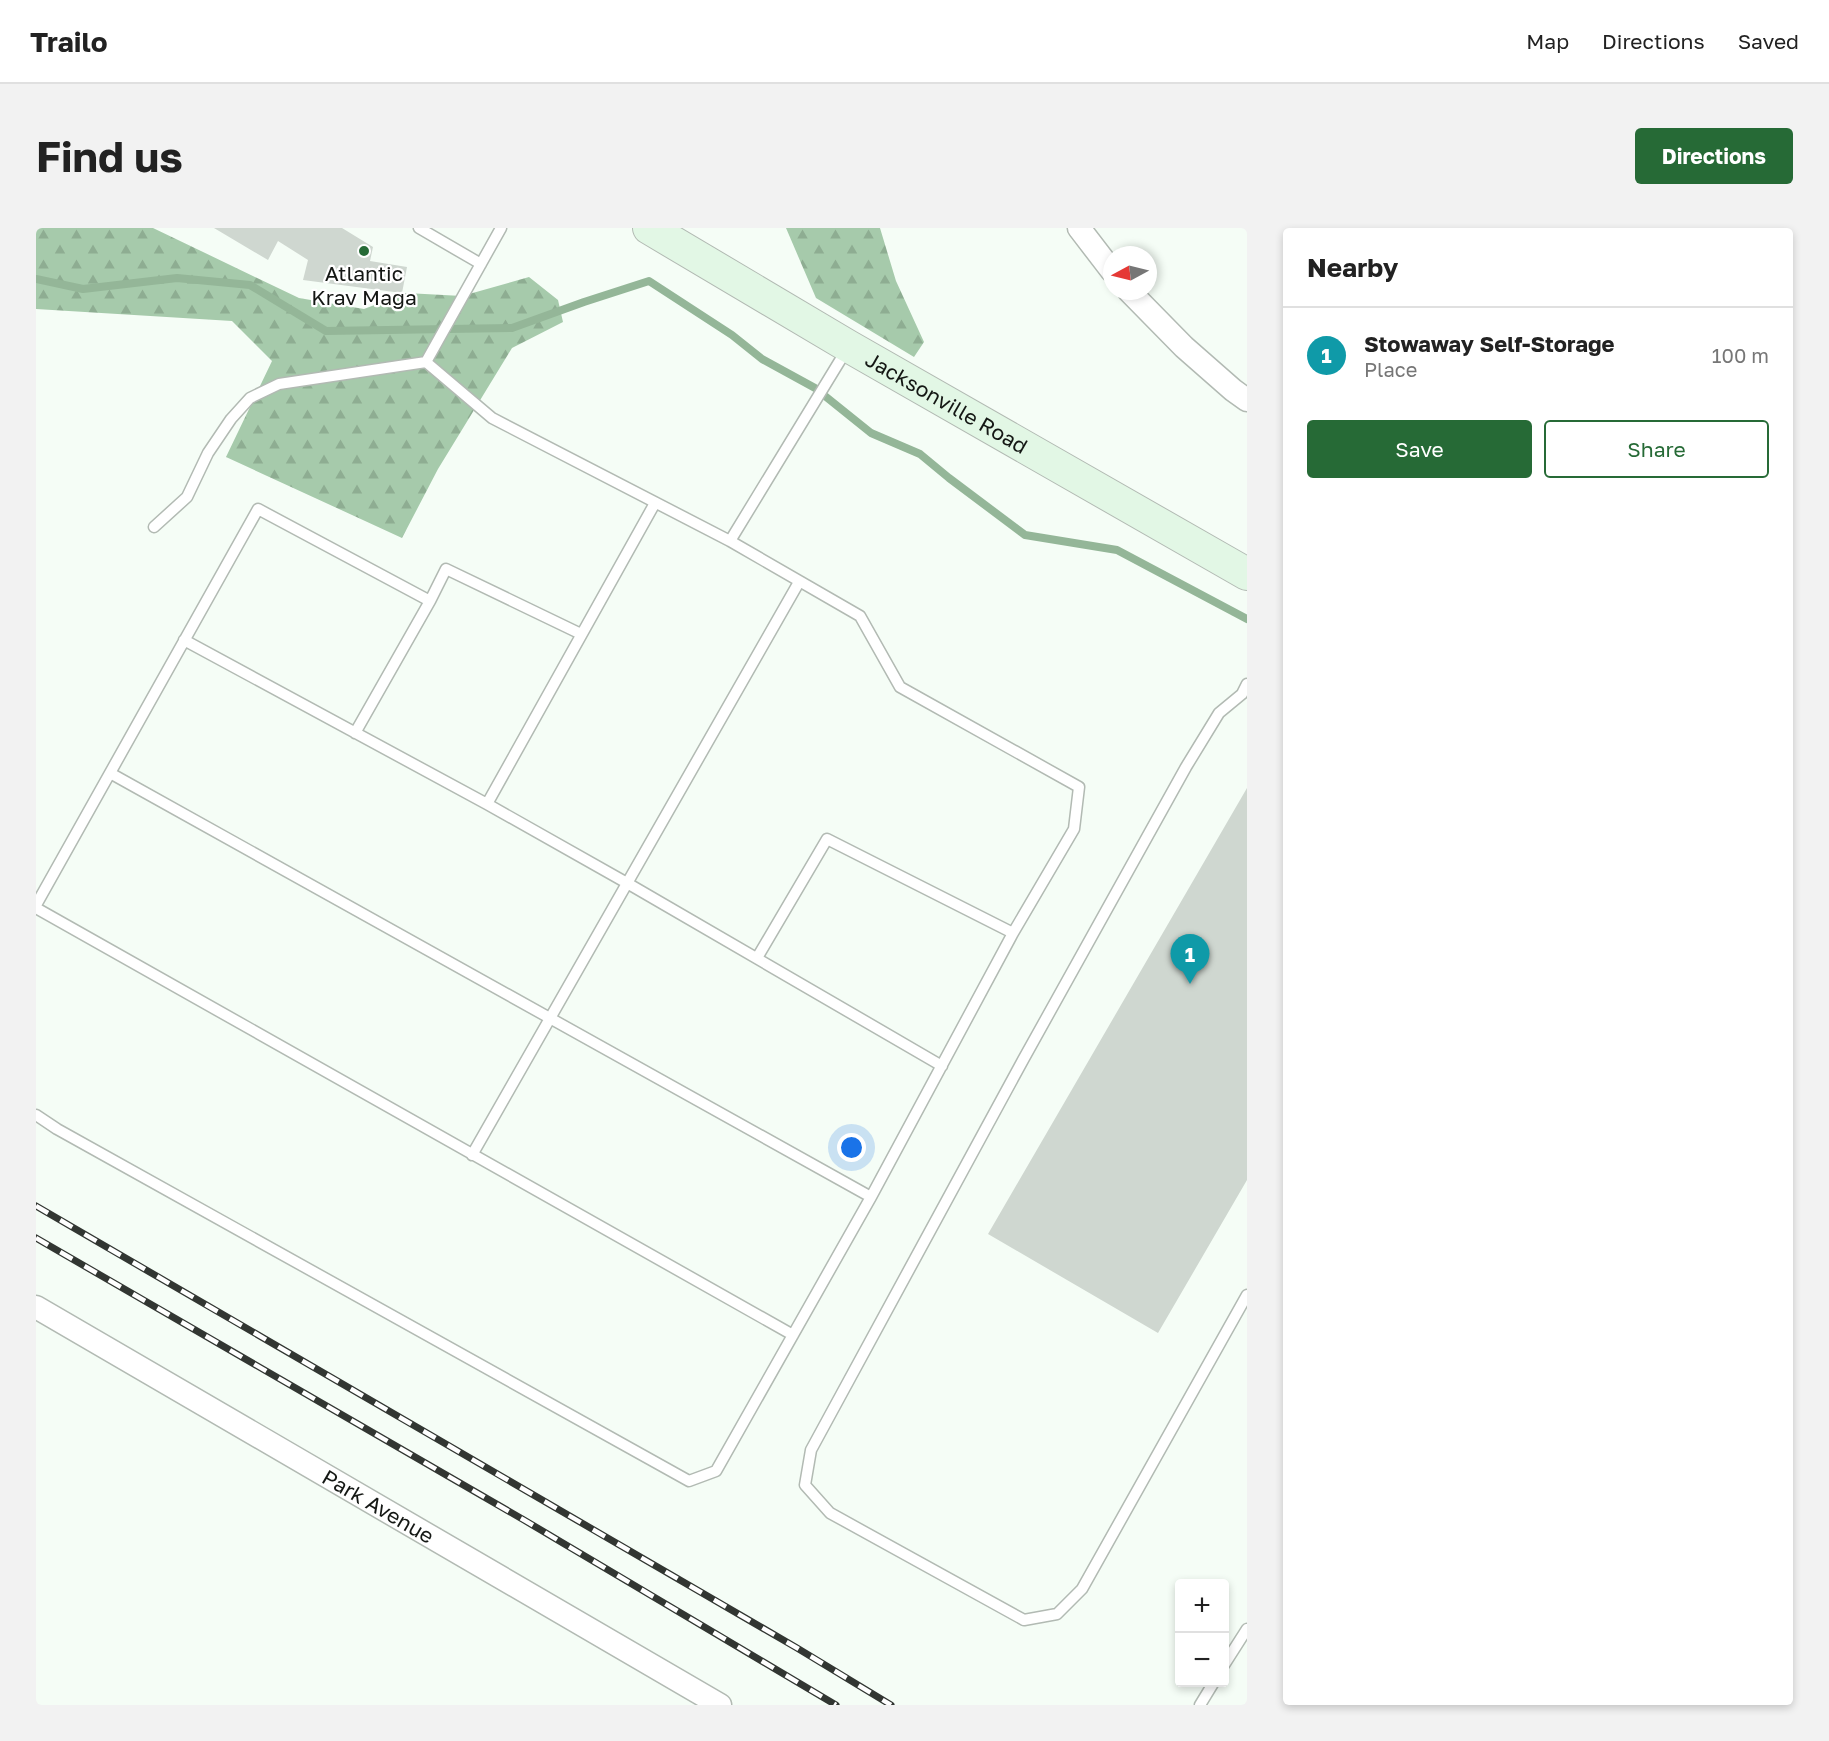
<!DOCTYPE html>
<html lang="en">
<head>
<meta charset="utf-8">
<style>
  :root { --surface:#fff; --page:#f2f2f2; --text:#222; --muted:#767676; --line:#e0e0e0; --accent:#266a36 }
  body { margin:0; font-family:"Golos Text",sans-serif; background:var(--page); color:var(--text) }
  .controls { position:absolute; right:18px; bottom:18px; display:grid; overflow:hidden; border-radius:6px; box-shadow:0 3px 9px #0003 }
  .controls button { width:54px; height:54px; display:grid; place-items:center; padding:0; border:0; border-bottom:2px solid var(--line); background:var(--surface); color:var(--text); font:30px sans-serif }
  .compass { position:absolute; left:1067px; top:18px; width:54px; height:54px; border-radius:50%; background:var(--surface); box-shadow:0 3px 9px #0003; rotate:263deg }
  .you { position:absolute; left:816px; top:920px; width:21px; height:21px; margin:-15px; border:4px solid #fff; border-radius:50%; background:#1a73e8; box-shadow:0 0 0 9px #1a73e833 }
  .badge { display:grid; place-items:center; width:39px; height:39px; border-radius:50%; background:var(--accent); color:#fff; font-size:20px; font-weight:700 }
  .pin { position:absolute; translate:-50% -50px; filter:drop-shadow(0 2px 3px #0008) }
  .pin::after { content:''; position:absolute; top:32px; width:21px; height:18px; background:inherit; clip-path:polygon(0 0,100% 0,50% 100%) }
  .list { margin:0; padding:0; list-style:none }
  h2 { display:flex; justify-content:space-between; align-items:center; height:78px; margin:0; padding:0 24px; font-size:26px }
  h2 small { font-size:20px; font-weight:400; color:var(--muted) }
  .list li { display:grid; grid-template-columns:39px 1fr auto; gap:18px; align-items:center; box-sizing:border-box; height:96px; padding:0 24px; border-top:2px solid var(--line) }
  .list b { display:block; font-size:22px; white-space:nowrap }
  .list p { margin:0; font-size:20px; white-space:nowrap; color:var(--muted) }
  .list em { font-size:20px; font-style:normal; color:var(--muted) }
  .actions { display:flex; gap:12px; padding:18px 24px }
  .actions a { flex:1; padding:14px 0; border:2px solid var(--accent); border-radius:6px; text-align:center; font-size:21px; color:var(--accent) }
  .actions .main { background:var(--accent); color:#fff }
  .map { position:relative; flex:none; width:1211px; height:1477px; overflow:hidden; border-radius:6px }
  header { display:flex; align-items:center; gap:36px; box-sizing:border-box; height:84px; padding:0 30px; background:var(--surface); border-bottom:2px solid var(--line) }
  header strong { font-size:28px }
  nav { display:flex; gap:33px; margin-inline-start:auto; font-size:21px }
  .intro { display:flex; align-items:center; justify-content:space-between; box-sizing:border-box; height:144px; padding:0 36px }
  h1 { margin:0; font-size:42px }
  .button { padding:15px 27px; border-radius:6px; background:var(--accent); color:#fff; font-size:21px; font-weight:700 }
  main { display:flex; gap:36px; padding:0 36px }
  aside { flex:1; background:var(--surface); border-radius:6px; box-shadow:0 3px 9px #0003 }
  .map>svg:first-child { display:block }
</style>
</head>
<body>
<header>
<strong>Trailo</strong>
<nav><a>Map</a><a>Directions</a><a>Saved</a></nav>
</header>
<div class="intro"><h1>Find us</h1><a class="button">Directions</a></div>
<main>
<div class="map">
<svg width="1211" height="1477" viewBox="0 0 1211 1477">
  <defs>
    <pattern id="forest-firs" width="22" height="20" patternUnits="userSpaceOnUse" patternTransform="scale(1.5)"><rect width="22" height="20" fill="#a6caab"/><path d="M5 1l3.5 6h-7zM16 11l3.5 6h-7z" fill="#8ead92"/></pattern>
  </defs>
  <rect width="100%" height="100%" fill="#f5fdf6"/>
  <path fill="url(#forest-firs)" d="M 0,0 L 117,0 L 263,70 L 328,81 L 370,65 L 426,68 L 493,49 L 522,72 L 527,94 L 476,120 L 402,241 L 366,310 L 190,229 L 236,133 L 196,93 L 0,81 Z
    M 750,0 L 844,0 L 860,53 L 888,114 L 878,129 L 780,70 Z"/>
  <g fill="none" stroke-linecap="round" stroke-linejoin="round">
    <path stroke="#94b698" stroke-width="8" d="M 0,51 L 47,61 L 141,50 L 214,57 L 290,103 L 476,100 L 548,74 L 613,53 L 696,107 L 726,131 L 779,160 L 835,205 L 884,226 L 913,250 L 989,307 L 1081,322 L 1211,391"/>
  </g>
  <path fill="#cfd7d0" d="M 178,0 L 306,0 L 337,19 L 334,33 L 371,39 L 366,65 L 267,52 L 272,32 L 242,13 L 232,32 Z
    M 1211,560 L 1211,952 L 1122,1105 L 952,1006 Z"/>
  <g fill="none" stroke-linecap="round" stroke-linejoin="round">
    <g stroke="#b2bab3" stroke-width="13">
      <path id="lane" d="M 383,0 L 445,36
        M 465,0 L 390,134 L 456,190 L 694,313 L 811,121
        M 118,299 L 151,269 L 172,225 L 195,191 L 214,170 L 243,156 L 390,134
        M 148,412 L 451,576 L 591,655 L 906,838
        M 1211,456 L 1206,466 L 1183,485 L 1150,539 L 987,832 L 775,1222 L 769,1257 L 794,1285 L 988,1392 L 1021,1386 L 1046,1361 L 1211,1067
        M 319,505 L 394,373
        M 74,545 L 835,969
        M 451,576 L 619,275
        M 0,677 L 222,281 L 394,373 L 410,341 L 545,406
        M 0,680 L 757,1107
        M 721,730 L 791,611 L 977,705
        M 0,887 L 21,901 L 653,1253 L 680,1243 L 835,969 L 977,705 L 1038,601 L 1043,559 L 864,459 L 824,388 L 694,313
        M 436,927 L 763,354
        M 1188,1437 L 1211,1401
        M 1164,1477 L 1178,1454"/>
    </g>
    <g stroke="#b2bab3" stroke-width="25">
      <g id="street">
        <path d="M 1043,0 L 1076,43"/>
        <path d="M 1093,63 L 1148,119 L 1197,162 L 1211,172"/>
        <path id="s1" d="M 0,1079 L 684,1477"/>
      </g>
    </g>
    <g stroke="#b2bab3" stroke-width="34">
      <g id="secondary">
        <path id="s2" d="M 613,0 L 812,118 L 1211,346"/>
      </g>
    </g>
    <use href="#lane" stroke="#fff" stroke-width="10"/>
    <use href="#street" stroke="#fff" stroke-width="22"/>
    <use href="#secondary" stroke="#e2f7e5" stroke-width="32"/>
    <g stroke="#323632" stroke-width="7">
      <path id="rail" d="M 0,978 L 761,1420 L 855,1477
        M 0,1010 L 488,1292 L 800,1477"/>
    </g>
    <use href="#rail" stroke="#fff" stroke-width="4.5" stroke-dasharray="14" stroke-linecap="butt"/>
  </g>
  <circle fill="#266a36" stroke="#fff" stroke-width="2" cx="328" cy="23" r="6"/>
  <g text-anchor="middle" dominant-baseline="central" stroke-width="4.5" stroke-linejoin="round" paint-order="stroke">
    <g font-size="21" fill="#141714" stroke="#fff">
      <text x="328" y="45">Atlantic<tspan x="328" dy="24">Krav Maga</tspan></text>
    </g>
    <g font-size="21" fill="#141714" stroke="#fff">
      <text stroke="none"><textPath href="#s2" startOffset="345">Jacksonville Road</textPath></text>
      <text stroke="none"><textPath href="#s1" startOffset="396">Park Avenue</textPath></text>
    </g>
  </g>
</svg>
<div class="controls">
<button>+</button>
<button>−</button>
</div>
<svg class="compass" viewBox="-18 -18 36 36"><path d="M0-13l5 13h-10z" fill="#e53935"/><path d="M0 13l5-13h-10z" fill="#767676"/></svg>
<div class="you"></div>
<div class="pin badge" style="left:1154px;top:756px;background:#0f9aa8">1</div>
</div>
<aside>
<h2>Nearby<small></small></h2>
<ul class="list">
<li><span class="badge" style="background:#0f9aa8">1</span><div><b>Stowaway Self-Storage</b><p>Place</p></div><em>100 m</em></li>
</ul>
<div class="actions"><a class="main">Save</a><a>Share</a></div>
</aside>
</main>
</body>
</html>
